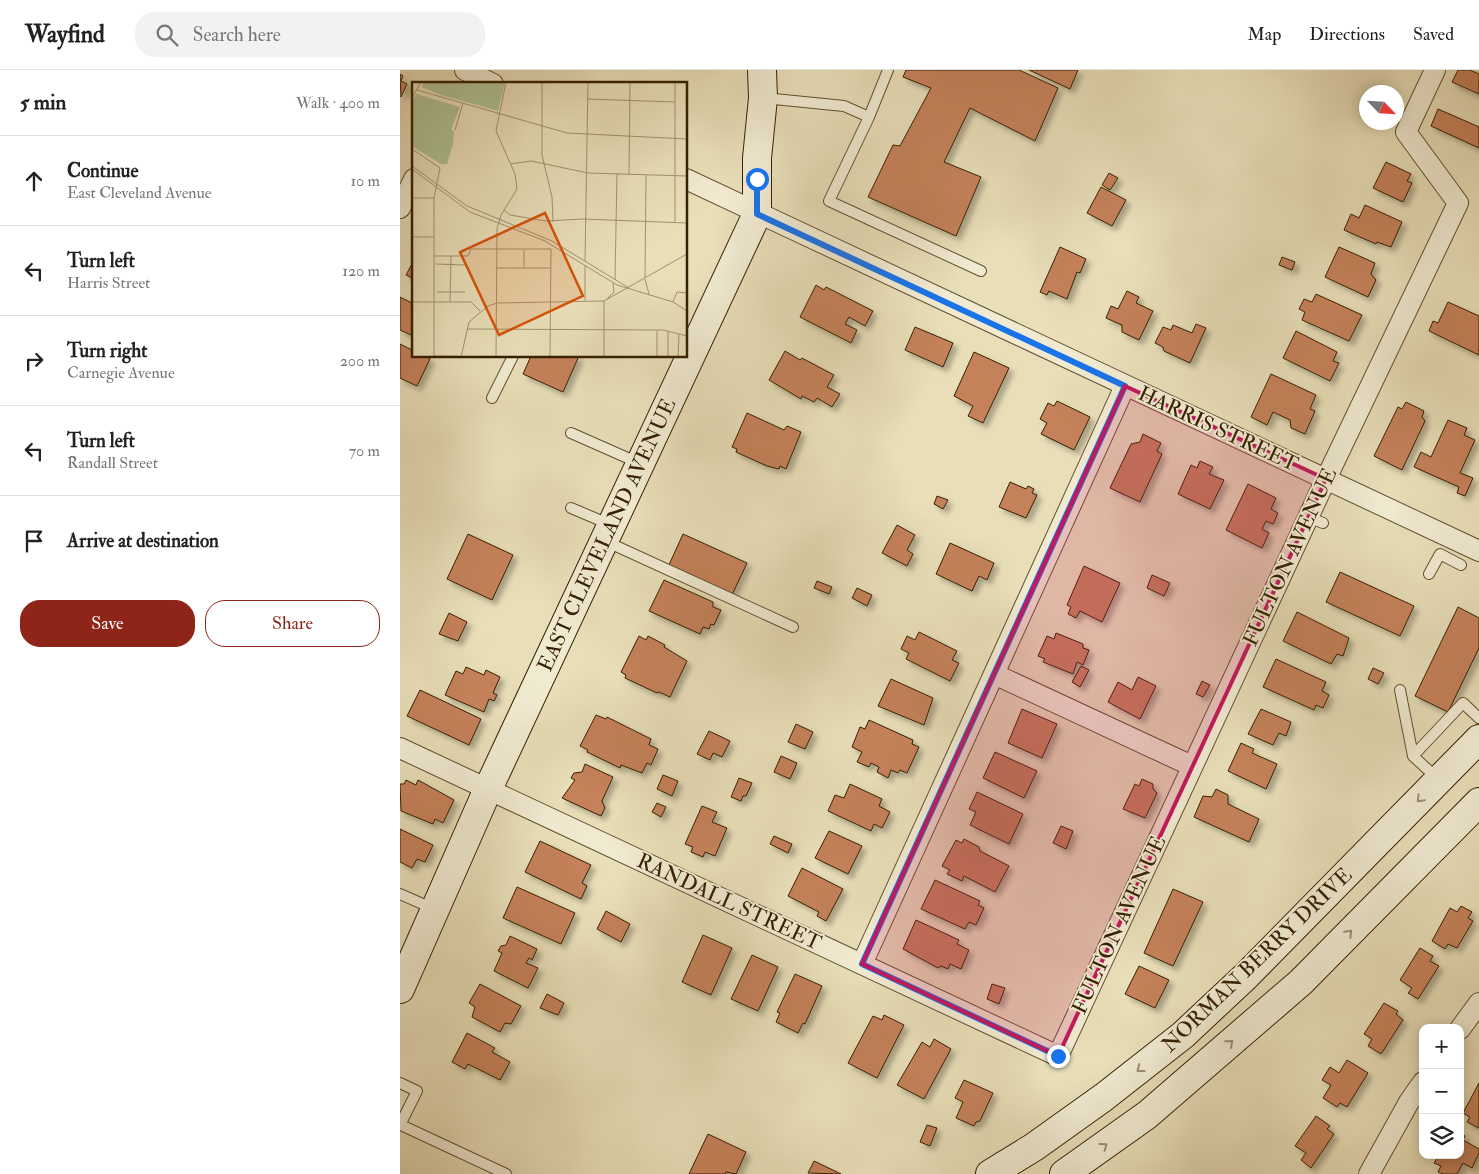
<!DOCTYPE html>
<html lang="en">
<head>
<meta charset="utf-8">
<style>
  :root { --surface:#fff; --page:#f2f2f2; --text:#222; --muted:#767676; --line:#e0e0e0; --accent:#8f2418 }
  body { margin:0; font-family:"IM FELL Double Pica",serif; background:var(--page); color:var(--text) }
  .controls { position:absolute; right:15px; bottom:15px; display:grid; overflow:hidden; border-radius:10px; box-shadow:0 2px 12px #0003 }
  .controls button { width:45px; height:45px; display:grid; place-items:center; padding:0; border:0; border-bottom:1px solid var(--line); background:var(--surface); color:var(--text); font:25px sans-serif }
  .compass { position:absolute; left:959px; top:15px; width:45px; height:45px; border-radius:50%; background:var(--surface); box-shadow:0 2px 12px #0003; rotate:115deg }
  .stop { position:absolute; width:15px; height:15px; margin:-11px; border:4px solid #1a73e8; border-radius:50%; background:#fff }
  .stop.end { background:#1a73e8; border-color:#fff; box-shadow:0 1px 5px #0008 }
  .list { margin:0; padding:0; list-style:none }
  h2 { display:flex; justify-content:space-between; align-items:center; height:65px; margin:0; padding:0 20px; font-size:21px }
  h2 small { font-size:16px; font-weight:400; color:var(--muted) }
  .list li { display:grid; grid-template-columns:32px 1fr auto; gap:15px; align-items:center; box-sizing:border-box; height:90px; padding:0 20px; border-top:1px solid var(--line) }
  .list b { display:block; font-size:19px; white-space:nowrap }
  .list p { margin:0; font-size:16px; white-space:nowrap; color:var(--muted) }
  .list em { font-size:16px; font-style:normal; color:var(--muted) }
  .actions { display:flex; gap:10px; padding:15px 20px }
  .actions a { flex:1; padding:11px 0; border:1px solid var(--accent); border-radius:20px; text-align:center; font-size:18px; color:var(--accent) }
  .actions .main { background:var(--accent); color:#fff }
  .icon { flex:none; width:28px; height:28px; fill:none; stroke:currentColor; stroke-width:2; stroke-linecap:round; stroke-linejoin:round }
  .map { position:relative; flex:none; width:1079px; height:1104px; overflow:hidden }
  header { display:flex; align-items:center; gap:30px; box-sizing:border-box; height:70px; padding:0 25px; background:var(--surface); border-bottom:1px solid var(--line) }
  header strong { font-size:24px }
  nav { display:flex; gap:28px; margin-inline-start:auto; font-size:18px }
  .search { width:350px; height:45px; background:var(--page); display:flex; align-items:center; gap:12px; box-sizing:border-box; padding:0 18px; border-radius:20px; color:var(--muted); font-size:19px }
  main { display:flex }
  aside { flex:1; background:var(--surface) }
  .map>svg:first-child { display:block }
</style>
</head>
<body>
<header>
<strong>Wayfind</strong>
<div class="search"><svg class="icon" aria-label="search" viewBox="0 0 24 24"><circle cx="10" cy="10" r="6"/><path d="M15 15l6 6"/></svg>Search here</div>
<nav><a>Map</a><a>Directions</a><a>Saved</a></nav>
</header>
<main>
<aside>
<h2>5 min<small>Walk · 400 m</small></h2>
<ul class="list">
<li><svg class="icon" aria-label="ahead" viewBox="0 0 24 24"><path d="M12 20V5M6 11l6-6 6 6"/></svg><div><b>Continue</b><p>East Cleveland Avenue</p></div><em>10 m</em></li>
<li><svg class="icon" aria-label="left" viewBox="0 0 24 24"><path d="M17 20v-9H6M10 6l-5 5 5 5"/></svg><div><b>Turn left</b><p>Harris Street</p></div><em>120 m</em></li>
<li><svg class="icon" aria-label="right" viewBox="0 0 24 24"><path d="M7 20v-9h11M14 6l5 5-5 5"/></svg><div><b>Turn right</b><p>Carnegie Avenue</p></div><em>200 m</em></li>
<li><svg class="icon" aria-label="left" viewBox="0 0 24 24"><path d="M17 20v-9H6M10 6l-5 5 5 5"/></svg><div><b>Turn left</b><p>Randall Street</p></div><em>70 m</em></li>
<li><svg class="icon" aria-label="arrive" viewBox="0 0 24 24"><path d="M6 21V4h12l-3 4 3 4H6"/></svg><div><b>Arrive at destination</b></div></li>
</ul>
<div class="actions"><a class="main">Save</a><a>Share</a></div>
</aside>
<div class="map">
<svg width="1079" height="1104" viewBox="0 0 1079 1104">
  <defs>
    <filter id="shadow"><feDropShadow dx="4.5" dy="4.5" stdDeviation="2.5" flood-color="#0004"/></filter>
  </defs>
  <rect width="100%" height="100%" fill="#e8deb8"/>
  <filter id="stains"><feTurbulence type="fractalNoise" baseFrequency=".004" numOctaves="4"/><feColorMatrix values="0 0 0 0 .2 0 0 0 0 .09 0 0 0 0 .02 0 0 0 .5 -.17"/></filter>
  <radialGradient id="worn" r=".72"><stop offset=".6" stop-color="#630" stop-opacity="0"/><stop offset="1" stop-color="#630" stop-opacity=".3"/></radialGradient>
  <path fill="#c4815a" stroke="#362001" filter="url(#shadow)" d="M 506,0 L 619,0 L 658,18 L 635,71 L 570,38 L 544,92 L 581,107 L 556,166 L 468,127 L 493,75 L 500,76 L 531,18 L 503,7 Z
    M 629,0 L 678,0 L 670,19 Z
    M 1058,0 L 1070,0 L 1079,4 L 1079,24 L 1052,12 Z
    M 0,4 L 3,6 L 1,11 L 7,14 L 1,27 Z
    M 1038,39 L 1079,57 L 1079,78 L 1031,56 Z
    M 986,92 L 1011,104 L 1007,111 L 1012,113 L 1003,132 L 973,118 Z
    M 709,103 L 718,108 L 710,120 L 702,115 Z
    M 701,117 L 726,130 L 712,156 L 687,143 Z
    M 965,135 L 1002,152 L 991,177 L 977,172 L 976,174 L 944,160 L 951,144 L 959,148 Z
    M 660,177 L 686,189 L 680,203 L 677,202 L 667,229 L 649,221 L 647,225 L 640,222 Z
    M 939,177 L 975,193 L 971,204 L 976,210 L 968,227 L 925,207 Z
    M 882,187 L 895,192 L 892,200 L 879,195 Z
    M 14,190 L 14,209 L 6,205 Z
    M 416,215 L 424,220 L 426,217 L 473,241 L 465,256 L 449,247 L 445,254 L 457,260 L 451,273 L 400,247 Z
    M 727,221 L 739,227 L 736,233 L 753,241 L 739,270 L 722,262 L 722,255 L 706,248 L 711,236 L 718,239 Z
    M 916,224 L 962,245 L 949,271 L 902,250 L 905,242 L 899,239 L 904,229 L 912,232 Z
    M 0,227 L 14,234 L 14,266 L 0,260 Z
    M 1048,232 L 1079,246 L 1079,285 L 1029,261 L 1033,251 L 1038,253 Z
    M 796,254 L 806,258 L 790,293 L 764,281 L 763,277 L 755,273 L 763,257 L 771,260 L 773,255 L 792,263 Z
    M 515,257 L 553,273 L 543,297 L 505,280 Z
    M 896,261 L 937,282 L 933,291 L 939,293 L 930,311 L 883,288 Z
    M 0,274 L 14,281 L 14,286 L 25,286 L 30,289 L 17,316 L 0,308 Z
    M 385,281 L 400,290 L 402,288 L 434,305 L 427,317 L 440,324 L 432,337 L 417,328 L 414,332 L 402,326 L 401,329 L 369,310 Z
    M 574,282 L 609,298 L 583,353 L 568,346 L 573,336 L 554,326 Z
    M 131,286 L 179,286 L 163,322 L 123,304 Z
    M 871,304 L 916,325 L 910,339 L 915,341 L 905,364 L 891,358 L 890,350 L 873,342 L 867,355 L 851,347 Z
    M 657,331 L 690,347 L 674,380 L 641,364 L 647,353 L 640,349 L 648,333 L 654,336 Z
    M 1006,332 L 1024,341 L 1022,347 L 1025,351 L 1002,400 L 974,386 L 998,337 L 1002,339 Z
    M 347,343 L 384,360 L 387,356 L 401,362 L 386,399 L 380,396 L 379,399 L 367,396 L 336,382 L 337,379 L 332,377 Z
    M 1048,350 L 1067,358 L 1064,365 L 1075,370 L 1060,403 L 1073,408 L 1065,426 L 1057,423 L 1059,417 L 1014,397 L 1021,382 L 1031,387 Z
    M 743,364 L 761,373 L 757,381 L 762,384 L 740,432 L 710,418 L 731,374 L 740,372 Z
    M 800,391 L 813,397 L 809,404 L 824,410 L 810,439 L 778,424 L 791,395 L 797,398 Z
    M 610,412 L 626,419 L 628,416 L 634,419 L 632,423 L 637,425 L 626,448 L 599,437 Z
    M 848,414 L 876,428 L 871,439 L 878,443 L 873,454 L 866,451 L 862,459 L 869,463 L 862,478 L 826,460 Z
    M 537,426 L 548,430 L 543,439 L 534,434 Z
    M 497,455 L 515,465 L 507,480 L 513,484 L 507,496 L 482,483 Z
    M 68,464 L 113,485 L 92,530 L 47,509 Z
    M 283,464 L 347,493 L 332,525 L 268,497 Z
    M 550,473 L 594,493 L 587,510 L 579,506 L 572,521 L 536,504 Z
    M 684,496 L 720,513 L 702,552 L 680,541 L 676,548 L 668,544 L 671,537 L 667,535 Z
    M 940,502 L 1014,536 L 1000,566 L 926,532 Z
    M 752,505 L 770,513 L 764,526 L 747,518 Z
    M 264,510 L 313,532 L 313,537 L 321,540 L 314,555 L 311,554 L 309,559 L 303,557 L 300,564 L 249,541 Z
    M 417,511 L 432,517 L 429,524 L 414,518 Z
    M 457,518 L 472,525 L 467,536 L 452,528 Z
    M 1058,537 L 1079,548 L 1079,578 L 1048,642 L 1015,626 Z
    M 897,542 L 949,568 L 943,586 L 937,584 L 931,594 L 883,571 Z
    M 49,543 L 67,552 L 58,571 L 39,564 Z
    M 519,562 L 557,581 L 552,590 L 559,593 L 550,611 L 506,589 L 509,583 L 501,579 L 507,566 L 515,570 Z
    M 656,563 L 683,574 L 683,578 L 689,580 L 683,595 L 677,592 L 673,604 L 643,592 L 645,589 L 638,586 L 647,566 L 654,569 Z
    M 239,566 L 246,570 L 248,566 L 265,575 L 264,577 L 287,591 L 270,627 L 259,622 L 257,623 L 225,608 L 226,605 L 221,602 Z
    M 876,589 L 926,612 L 922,621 L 929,625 L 923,638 L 916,635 L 914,640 L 863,617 Z
    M 681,596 L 689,600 L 680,617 L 672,612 Z
    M 66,597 L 84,605 L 86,600 L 100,607 L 93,623 L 97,625 L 94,631 L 89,629 L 84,642 L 45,625 L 56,601 L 63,604 Z
    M 973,598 L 984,603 L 978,614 L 968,609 Z
    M 738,607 L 756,616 L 740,649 L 708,632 L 718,612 L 732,620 Z
    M 491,609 L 533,628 L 524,655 L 478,636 Z
    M 802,611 L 810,615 L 803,627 L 796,624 Z
    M 20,620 L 81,649 L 69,675 L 7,646 Z
    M 622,639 L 657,654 L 642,688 L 608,673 Z
    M 861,639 L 891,652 L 886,666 L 879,663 L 873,675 L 848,664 Z
    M 196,645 L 206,649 L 207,647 L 251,669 L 249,675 L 258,679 L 251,695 L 247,693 L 242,703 L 221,695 L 220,698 L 187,682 L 188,680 L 180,676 Z
    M 469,650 L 513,670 L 512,674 L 519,677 L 507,703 L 500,700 L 498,703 L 491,700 L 488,708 L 477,702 L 479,697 L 471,693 L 469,697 L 457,692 L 462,682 L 452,677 L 460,657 L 465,659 Z
    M 396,654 L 413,662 L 405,679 L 388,672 Z
    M 309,661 L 330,671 L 322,687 L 313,683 L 310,690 L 297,684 Z
    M 841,673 L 854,679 L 852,683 L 877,694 L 866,719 L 828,701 Z
    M 595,682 L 637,701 L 624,728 L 583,708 Z
    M 381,686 L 397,693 L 390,709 L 374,702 Z
    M 185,694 L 213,707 L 202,731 L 205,738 L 201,746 L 162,728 L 175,710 L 171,708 L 174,703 L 182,702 Z
    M 263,705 L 278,711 L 272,726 L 257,719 Z
    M 339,708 L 352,713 L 346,726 L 343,726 L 341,731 L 331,727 Z
    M 742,709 L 753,714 L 753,719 L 757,723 L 745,748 L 723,739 L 735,714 L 739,716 Z
    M 6,710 L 16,715 L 18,710 L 54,730 L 43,753 L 35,749 L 33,754 L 1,741 L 0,714 L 4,714 Z
    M 450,714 L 482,729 L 479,736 L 490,742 L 482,758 L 474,754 L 471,761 L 428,741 L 435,725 L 444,728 Z
    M 816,719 L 828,725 L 828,734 L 859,749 L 849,772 L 794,747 L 803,726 L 812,727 Z
    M 577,722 L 623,744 L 609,774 L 570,755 L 576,742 L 569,739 Z
    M 257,733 L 266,737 L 261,747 L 252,742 Z
    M 302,736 L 317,742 L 312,752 L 327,758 L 315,786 L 305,782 L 303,787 L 291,782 L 293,777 L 285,774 Z
    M 661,756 L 673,761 L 666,779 L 653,773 Z
    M 0,759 L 33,775 L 25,792 L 17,789 L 12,798 L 0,792 Z
    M 429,761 L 462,776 L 448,804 L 415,788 Z
    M 374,766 L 392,774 L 388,783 L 370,774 Z
    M 564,769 L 579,777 L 580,781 L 609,796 L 595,822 L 564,806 L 562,811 L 547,804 L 550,800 L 542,796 L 556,770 L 562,773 Z
    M 140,771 L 191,795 L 182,813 L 187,816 L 181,829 L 125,802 Z
    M 402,798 L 443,819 L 426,851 L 417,846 L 419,842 L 388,826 Z
    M 535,810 L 580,831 L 578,835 L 584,838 L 576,855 L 569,852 L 565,859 L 521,839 Z
    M 117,817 L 175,843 L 161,874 L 103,848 Z
    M 773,819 L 803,832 L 773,896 L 744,883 Z
    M 1061,836 L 1072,842 L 1068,848 L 1073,851 L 1057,878 L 1048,874 L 1045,879 L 1032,871 L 1050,838 L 1057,842 Z
    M 206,841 L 230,854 L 221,872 L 197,859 Z
    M 516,850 L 559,870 L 557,874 L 569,880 L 561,899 L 550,894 L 548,899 L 541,896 L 538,898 L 503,879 Z
    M 303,865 L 332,878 L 311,925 L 282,912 Z
    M 110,866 L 137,879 L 132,890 L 129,888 L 126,893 L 138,898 L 128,918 L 94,901 L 102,883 L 98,881 L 101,876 L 106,875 Z
    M 1020,878 L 1033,886 L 1030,891 L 1039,896 L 1018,929 L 1008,923 L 1012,918 L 1000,910 Z
    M 352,885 L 378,897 L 358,941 L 331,929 Z
    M 739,896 L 769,910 L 755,938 L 725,924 Z
    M 395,904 L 422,916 L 405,954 L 403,953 L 398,963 L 376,952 L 380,943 L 377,942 Z
    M 80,914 L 121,936 L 111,954 L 105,953 L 100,962 L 72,947 L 75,937 L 69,933 Z
    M 592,914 L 605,918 L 599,934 L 587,929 Z
    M 147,924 L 164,933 L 158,945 L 140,938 Z
    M 984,933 L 998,941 L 996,944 L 1003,950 L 981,984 L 968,976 L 972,969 L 964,964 Z
    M 484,945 L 504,955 L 477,1008 L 448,993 L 473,946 L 482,950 Z
    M 67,963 L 95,978 L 92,982 L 110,992 L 100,1010 L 68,994 L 65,999 L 52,992 Z
    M 534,969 L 551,979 L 524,1029 L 497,1015 L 522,972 L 530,977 Z
    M 947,990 L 968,1003 L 947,1037 L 940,1033 L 937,1037 L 923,1028 L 931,1015 L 922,1010 L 930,997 L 939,1003 Z
    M 564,1010 L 593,1023 L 580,1051 L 576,1052 L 574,1056 L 556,1048 L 563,1032 L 555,1028 Z
    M 1079,1013 L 1079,1058 L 1067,1052 L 1070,1047 L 1063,1043 Z
    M 916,1046 L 930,1056 L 927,1059 L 934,1064 L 911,1098 L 901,1090 L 906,1083 L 895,1076 Z
    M 527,1055 L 537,1058 L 530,1076 L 520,1072 Z
    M 1060,1063 L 1065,1066 L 1063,1070 L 1079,1079 L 1079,1083 L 1072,1098 L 1063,1093 L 1057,1104 L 1043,1104 L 1038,1102 L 1041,1096 L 1034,1093 L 1039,1085 L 1060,1085 Z
    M 308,1064 L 346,1082 L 336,1104 L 326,1102 L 325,1104 L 289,1104 Z
    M 414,1091 L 441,1104 L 408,1103 Z"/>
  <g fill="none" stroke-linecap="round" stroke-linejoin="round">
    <g stroke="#62502f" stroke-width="12">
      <path id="lane" d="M 364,28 L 444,36 L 469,47 L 488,0
        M 469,47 L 429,131 L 581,201
        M 92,328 L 113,286
        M 171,363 L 239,393
        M 171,438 L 211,455
        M 908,447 L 923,453
        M 205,471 L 393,557
        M 1029,504 L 1040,484 L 1061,495
        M 1000,620 L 1013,686 L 1038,709
        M 1013,686 L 1063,633 L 1079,648
        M 0,824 L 34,839
        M 0,1013 L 17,1021 L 0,1055
        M 1,1055 L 106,1104"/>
    </g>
    <g stroke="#62502f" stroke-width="22">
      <path id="street" d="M 65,0 L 93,14
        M 286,109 L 1079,481
        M 0,138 L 14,109
        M 594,604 L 792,696
        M 0,678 L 658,986 L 926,409 L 1058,133 L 1006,62 L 1035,0
        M 462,894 L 725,316
        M 1060,959 L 1079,933
        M 969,1104 L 1009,1032 L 1023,1012"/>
    </g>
    <g stroke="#362001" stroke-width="30">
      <path id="secondary" d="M 0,919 L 88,719 L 357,144 L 357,88 L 363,28 L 362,0
        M 590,1104 L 634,1077 L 704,1027 L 783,965 L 846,906 L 1079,669
        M 664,1104 L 747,1045 L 901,912 L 1079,732"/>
    </g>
    <use href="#lane" stroke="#f0ead1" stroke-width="10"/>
    <use href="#street" stroke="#f0ead1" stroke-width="20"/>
    <use href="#secondary" stroke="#f0ead1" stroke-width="28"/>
  </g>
  <defs><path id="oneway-chevron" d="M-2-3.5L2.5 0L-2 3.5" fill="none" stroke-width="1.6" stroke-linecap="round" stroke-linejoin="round" transform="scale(1.25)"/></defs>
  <g stroke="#9c8f73">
    <use href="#oneway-chevron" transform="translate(1020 729) rotate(134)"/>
    <use href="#oneway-chevron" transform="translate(949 863) rotate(-45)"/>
    <use href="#oneway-chevron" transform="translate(830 973) rotate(-41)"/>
    <use href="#oneway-chevron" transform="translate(740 999) rotate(142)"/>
    <use href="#oneway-chevron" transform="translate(704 1076) rotate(-36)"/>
  </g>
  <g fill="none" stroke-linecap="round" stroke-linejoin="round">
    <path stroke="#1a73e8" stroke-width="6" d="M 357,109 L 357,144 L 725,316 L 462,894 L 658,986"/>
  </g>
  <path fill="#c2185b" fill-opacity="0.2" stroke="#c2185b" stroke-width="4" stroke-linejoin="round" d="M 725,316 L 926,409 L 658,986 L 462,894 Z"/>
  <g text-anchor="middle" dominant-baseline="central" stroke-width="4" stroke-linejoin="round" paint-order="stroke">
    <g font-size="21" fill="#362001" stroke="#f0ead1">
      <text transform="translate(818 359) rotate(25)">HARRIS STREET</text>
      <text transform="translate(207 465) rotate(-65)">EAST CLEVELAND AVENUE</text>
      <text transform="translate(890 487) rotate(-65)">FULTON AVENUE</text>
      <text transform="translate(329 832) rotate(25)">RANDALL STREET</text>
      <text transform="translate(719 855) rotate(-65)">FULTON AVENUE</text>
      <text transform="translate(857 890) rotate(-44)">NORMAN BERRY DRIVE</text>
    </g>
  </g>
  <g transform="translate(12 12)">
    <rect width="275" height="275" fill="#e8deb8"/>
    <path d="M 11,0 L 93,0 L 86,29 L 29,13 L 10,5 ZM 4,12 L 48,25 L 39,48 L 42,49 L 41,62 L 35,82 L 29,82 L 0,64 L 0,20 Z" fill="#afc294"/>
    <path fill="none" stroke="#a1926f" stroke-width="1" d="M 130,0 L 130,73 L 140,115 L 141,140M 5,8 L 155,51 L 275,57M 0,16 L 9,0M 176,17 L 263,20M 43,48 L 51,21M 0,67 L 28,86 L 22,116 L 22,275M 98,82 L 119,79 L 176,91 L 275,94M 0,84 L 55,124 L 140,159 L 217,206M 0,87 L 58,130 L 133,159 L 205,203 L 261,220 L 275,229M 217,92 L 218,0M 0,116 L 22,116M 92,128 L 98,133 L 134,139 L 171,137 L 275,141M 263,141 L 263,0M 0,155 L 22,155M 112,168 L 112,186M 22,174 L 56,174 L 59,167 L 139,167 L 138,275M 173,179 L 176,0M 24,182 L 54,183M 85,186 L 139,186M 233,196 L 234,93M 233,197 L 237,212M 203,198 L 205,92M 25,210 L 53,210M 194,218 L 202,210 L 201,201M 173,219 L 173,184M 1,220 L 59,220 L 68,229M 38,220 L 39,174M 261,220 L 265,210 L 275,211M 55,247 L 251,248 L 275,254M 22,274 L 77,275M 49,275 L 57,240 L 76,224 L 85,221 L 192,219 L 275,172M 84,275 L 85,147 L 89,133 L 105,107 L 103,92 L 84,49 L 94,0M 192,275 L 192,219M 245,275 L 245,248M 256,275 L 256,249M 266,275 L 267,252"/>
    <path fill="#d6530b" fill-opacity="0.15" stroke="#d6530b" stroke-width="2.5" d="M 133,131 L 171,214 L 87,253 L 48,170 Z"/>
    <rect width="275" height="275" fill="none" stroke="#362001" stroke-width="2.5"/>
  </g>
  <rect width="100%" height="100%" filter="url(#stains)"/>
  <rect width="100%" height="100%" fill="url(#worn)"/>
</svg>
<div class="controls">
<button>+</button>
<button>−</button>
<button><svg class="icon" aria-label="layers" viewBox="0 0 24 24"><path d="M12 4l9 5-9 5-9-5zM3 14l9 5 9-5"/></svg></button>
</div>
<svg class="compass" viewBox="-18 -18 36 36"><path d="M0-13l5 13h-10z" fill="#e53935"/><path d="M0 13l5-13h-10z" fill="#767676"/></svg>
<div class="stop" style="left:357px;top:109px"></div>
<div class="stop end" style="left:658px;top:986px"></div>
</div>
</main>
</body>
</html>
